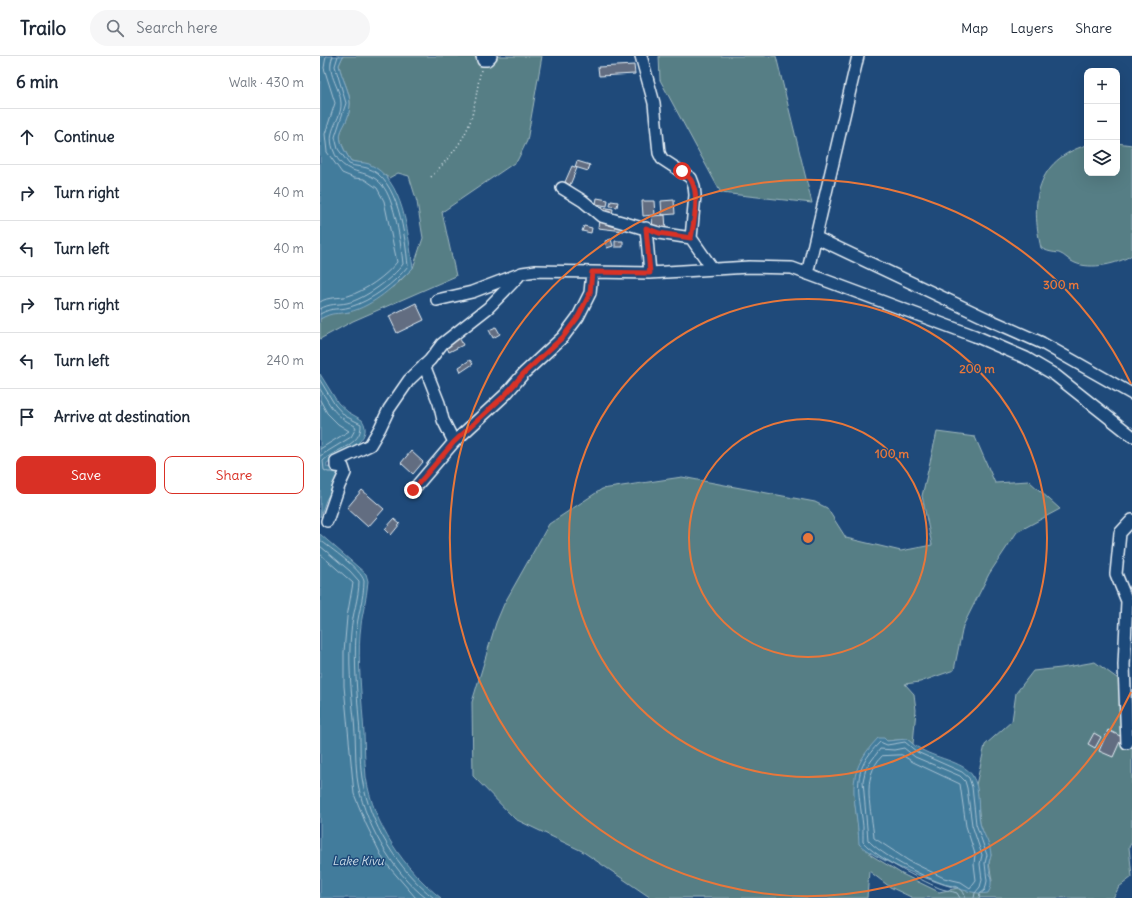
<!DOCTYPE html>
<html lang="en">
<head>
<meta charset="utf-8">
<style>
  :root { --surface:#fff; --page:#f6f6f7; --text:#1f2937; --muted:#747a83; --line:#e0e1e3; --accent:#d93025 }
  body { margin:0; font-family:Delius,sans-serif; background:var(--page); color:var(--text) }
  .controls { position:absolute; right:12px; top:12px; display:grid; overflow:hidden; border-radius:8px; box-shadow:0 4px 16px #0002 }
  .controls button { width:36px; height:36px; display:grid; place-items:center; padding:0; border:0; border-bottom:1px solid var(--line); background:var(--surface); color:var(--text); font:20px sans-serif }
  .stop { position:absolute; width:12px; height:12px; margin:-9px; border:3px solid #d93025; border-radius:50%; background:#fff }
  .stop.end { background:#d93025; border-color:#fff; box-shadow:0 1px 4px #0008 }
  .list { margin:0; padding:0; list-style:none }
  h2 { display:flex; justify-content:space-between; align-items:center; height:52px; margin:0; padding:0 16px; font-size:17px }
  h2 small { font-size:13px; font-weight:400; color:var(--muted) }
  .list li { display:grid; grid-template-columns:26px 1fr auto; gap:12px; align-items:center; box-sizing:border-box; height:56px; padding:0 16px; border-top:1px solid var(--line) }
  .list b { display:block; font-size:15px; white-space:nowrap }
  .list em { font-size:13px; font-style:normal; color:var(--muted) }
  .actions { display:flex; gap:8px; padding:12px 16px }
  .actions a { flex:1; padding:9px 0; border:1px solid var(--accent); border-radius:8px; text-align:center; font-size:14px; color:var(--accent) }
  .actions .main { background:var(--accent); color:#fff }
  .icon { flex:none; width:22px; height:22px; fill:none; stroke:currentColor; stroke-width:2; stroke-linecap:round; stroke-linejoin:round }
  .map { position:relative; flex:none; width:812px; height:842px; overflow:hidden }
  header { display:flex; align-items:center; gap:24px; box-sizing:border-box; height:56px; padding:0 20px; background:var(--surface); border-bottom:1px solid var(--line) }
  header strong { font-size:19px }
  nav { display:flex; gap:22px; margin-inline-start:auto; font-size:14px }
  .search { width:280px; height:36px; background:var(--page); display:flex; align-items:center; gap:10px; box-sizing:border-box; padding:0 14px; border-radius:22px; color:var(--muted); font-size:15px }
  main { display:flex }
  aside { flex:1; background:var(--surface) }
  .map>svg:first-child { display:block }
</style>
</head>
<body>
<header>
<strong>Trailo</strong>
<div class="search"><svg class="icon" aria-label="search" viewBox="0 0 24 24"><circle cx="10" cy="10" r="6"/><path d="M15 15l6 6"/></svg>Search here</div>
<nav><a>Map</a><a>Layers</a><a>Share</a></nav>
</header>
<main>
<aside>
<h2>6 min<small>Walk · 430 m</small></h2>
<ul class="list">
<li><svg class="icon" aria-label="ahead" viewBox="0 0 24 24"><path d="M12 20V5M6 11l6-6 6 6"/></svg><div><b>Continue</b></div><em>60 m</em></li>
<li><svg class="icon" aria-label="right" viewBox="0 0 24 24"><path d="M7 20v-9h11M14 6l5 5-5 5"/></svg><div><b>Turn right</b></div><em>40 m</em></li>
<li><svg class="icon" aria-label="left" viewBox="0 0 24 24"><path d="M17 20v-9H6M10 6l-5 5 5 5"/></svg><div><b>Turn left</b></div><em>40 m</em></li>
<li><svg class="icon" aria-label="right" viewBox="0 0 24 24"><path d="M7 20v-9h11M14 6l5 5-5 5"/></svg><div><b>Turn right</b></div><em>50 m</em></li>
<li><svg class="icon" aria-label="left" viewBox="0 0 24 24"><path d="M17 20v-9H6M10 6l-5 5 5 5"/></svg><div><b>Turn left</b></div><em>240 m</em></li>
<li><svg class="icon" aria-label="arrive" viewBox="0 0 24 24"><path d="M6 21V4h12l-3 4 3 4H6"/></svg><div><b>Arrive at destination</b></div></li>
</ul>
<div class="actions"><a class="main">Save</a><a>Share</a></div>
</aside>
<div class="map">
<svg width="812" height="842" viewBox="0 0 812 842">
  <rect width="100%" height="100%" fill="#1f4a7a"/>
  <filter id="ink" filterUnits="userSpaceOnUse"><feTurbulence type="fractalNoise" baseFrequency=".025" numOctaves="2"/><feDisplacementMap in="SourceGraphic" scale="8" xChannelSelector="R" yChannelSelector="G"/><feConvolveMatrix kernelMatrix="1 2 1 2 8 2 1 2 1" color-interpolation-filters="sRGB"/></filter>
  <g filter="url(#ink)">
    <path fill="#567e85" stroke="#9fb8be" d="M 23,0 L 222,0 L 207,85 L 197,105 L 122,156 L 136,220 L 33,265 L 0,283 L 0,263 L 12,256 L 29,256 L 76,229 L 93,212 L 103,182 L 97,146 L 89,120 L 78,117 L 69,122 L 48,108 L 31,105 C 8,70 29,77 30,47 C 30,35 21,21 19,9 Z
      M 339,0 L 456,0 L 492,147 L 401,137 L 340,24 Z
      M 797,87 L 812,89 L 812,199 C 798,208 771,214 755,207 C 749,205 745,199 739,197 C 732,196 728,196 721,192 C 710,145 716,104 767,89 L 767,117 L 797,117 Z
      M 617,376 L 655,381 L 675,427 L 709,425 L 740,453 L 697,476 L 669,518 L 643,570 L 634,614 L 600,626 L 585,628 L 594,638 L 596,654 L 593,688 L 587,683 L 567,685 L 564,682 L 535,748 L 539,781 L 551,799 L 582,818 L 619,836 L 672,825 L 669,807 L 671,799 L 660,767 L 656,729 L 665,689 L 692,665 L 696,637 L 713,615 L 741,612 L 775,606 L 805,628 L 812,645 L 812,786 L 809,791 L 812,821 L 799,831 L 793,842 L 593,842 L 570,831 L 549,815 L 547,842 L 331,842 L 262,795 L 195,763 L 153,720 L 152,646 L 176,567 L 184,548 L 229,468 L 282,433 L 362,421 L 495,446 L 507,452 L 526,482 L 581,495 L 612,489 L 602,440 Z"/>
    <path fill="#437b9c" stroke="#85aac1" d="M 0,0 L 23,0 L 19,9 C 21,21 30,35 30,48 C 29,77 8,71 31,105 C 37,107 44,106 49,108 C 84,123 88,178 93,212 C 75,229 54,250 29,256 C 15,259 15,255 0,263 Z
      M 0,318 L 18,347 L 28,356 L 42,364 C 56,385 20,398 7,407 L 7,411 L 20,413 L 18,424 L 6,444 L 0,461 Z
      M 0,478 L 46,518 L 48,525 C 47,543 41,560 40,578 C 38,607 41,634 43,663 C 45,682 44,702 46,721 C 53,768 84,813 121,842 L 0,842 Z
      M 558,682 L 564,682 L 567,685 L 587,683 C 591,686 594,690 599,692 C 613,702 643,705 652,719 C 661,733 657,752 660,767 C 662,777 671,788 671,799 C 671,801 669,804 669,807 C 668,817 675,827 668,837 C 650,842 554,805 539,788 C 537,740 521,721 558,682 Z"/>
    <g fill="none" stroke-linecap="round" stroke-linejoin="round">
      <path stroke="#a6c2d3" stroke-width="1" d="M 0,246 C 9,240 18,243 28,240 C 45,235 66,220 77,206 L 64,145 L 57,132 L 44,123 L 34,122 L 22,117 L 7,96 L 5,78 L 15,47 L 4,12 L 6,0
        M 0,253 C 10,247 17,249 27,247 C 45,243 73,222 83,208 C 81,188 75,144 62,129 C 47,110 23,123 13,93 C 6,73 22,64 21,47 C 20,30 5,17 13,0
        M 0,258 C 14,250 17,255 30,251 C 51,245 75,227 88,210 C 85,181 79,122 47,112 C 41,110 35,111 29,108 L 18,93 L 15,81 L 26,47 L 15,10 L 18,0
        M 0,324 L 15,349 L 25,360 L 41,368 C 42,390 16,392 3,405 L 4,414 L 8,416 L 15,416
        M 0,333 C 13,353 13,358 35,370 L 36,372 L 31,381 L 0,400
        M 0,344 L 7,357 L 18,368 L 29,375 L 0,393
        M 0,484 C 10,492 41,513 44,525 C 44,543 37,560 36,579 C 34,608 37,635 39,664 C 41,683 39,703 42,722 C 49,767 78,814 114,842
        M 0,490 L 30,515 L 39,525 C 39,542 32,559 31,576 C 28,605 31,634 34,663 C 36,682 35,702 37,721 C 42,763 72,816 106,842
        M 0,498 L 33,527 L 27,561 L 24,596 L 24,630 L 34,738 L 46,768 L 64,805 L 96,842
        M 582,699 L 593,706 L 640,728 L 646,770 L 655,798 L 654,808 L 656,824 L 650,832 L 641,826 L 624,822 L 589,805 L 554,782 C 552,755 540,722 562,700 Z
        M 640,842 L 637,837 C 631,835 624,834 619,832 C 599,823 557,802 543,786 C 543,781 543,776 543,770 C 539,733 530,716 560,686 L 567,689 L 585,686 L 597,696 L 642,716 L 649,722 L 652,731 L 656,768 L 667,799 L 665,807 L 667,825 L 665,834 L 660,838 L 659,842
        M 645,842 C 645,838 643,834 639,832 C 633,829 627,830 621,827 C 602,820 561,799 548,784 L 543,725 L 546,712 L 560,693 L 574,694 L 584,692 L 595,701 L 640,720 L 645,725 L 647,732 L 652,769 L 662,799 L 660,808 L 662,824 L 660,831 L 655,837 L 654,842"/>
    </g>
    <path fill="#626d81" stroke="#e8f1f8" d="M 314,9 L 315,18 L 279,20 L 278,11 Z
      M 257,105 L 270,109 L 268,115 L 255,111 Z
      M 252,110 L 257,112 L 250,129 L 245,126 Z
      M 277,142 L 288,144 L 287,150 L 276,148 Z
      M 354,144 L 355,158 L 342,159 L 341,145 Z
      M 291,145 L 298,146 L 297,151 L 290,150 Z
      M 322,145 L 334,145 L 335,159 L 323,160 Z
      M 282,151 L 293,153 L 292,159 L 281,157 Z
      M 345,159 L 346,173 L 333,174 L 332,160 Z
      M 279,164 L 305,167 L 304,175 L 278,172 Z
      M 264,170 L 272,172 L 271,177 L 262,175 Z
      M 291,183 L 293,190 L 287,192 L 285,185 Z
      M 295,185 L 303,185 L 303,191 L 295,191 Z
      M 96,247 L 104,264 L 77,277 L 69,260 Z
      M 176,271 L 180,278 L 173,282 L 169,274 Z
      M 139,281 L 143,289 L 129,296 L 125,287 Z
      M 150,304 L 153,308 L 141,316 L 139,311 Z
      M 91,395 L 103,406 L 93,418 L 81,407 Z
      M 42,434 L 64,453 L 48,471 L 27,452 Z
      M 74,463 L 80,468 L 71,479 L 65,473 Z
      M 788,674 L 802,681 L 793,701 L 779,695 Z
      M 774,677 L 781,681 L 775,692 L 768,688 Z"/>
    <g fill="none" stroke-linecap="round" stroke-linejoin="round">
      <g stroke="#e8f1f8" stroke-width="14">
        <path id="minor" d="M 162,0 L 163,4 L 167,4 L 171,0
          M 321,0 L 334,47 L 339,97 L 342,103 L 371,122 L 374,130 L 375,139 L 371,182 L 392,212
          M 242,132 L 263,145 L 281,160 L 339,177 L 371,182
          M 326,172 L 330,217
          M 497,182 L 670,264 L 722,287 L 812,338
          M 487,218 L 538,0
          M 117,244 L 152,236 L 202,217 L 216,215 L 330,217 L 429,211 L 472,212 L 655,280 L 706,302 L 735,319 L 812,380
          M 104,309 L 119,347 L 123,364 L 134,386
          M 93,434 L 134,386 L 186,338 L 204,317 L 243,281 L 258,261 L 270,237 L 272,216
          M 7,465 L 19,430 L 25,417 L 23,411 L 16,410 L 16,405 L 50,389 L 60,372 L 69,353 L 89,324 L 110,304 L 122,288 L 168,252 L 198,221
          M 807,687 L 804,609 L 807,545 L 796,518 L 800,477 L 812,464"/>
      </g>
      <path stroke="#e8f1f8" stroke-width="1.5" stroke-dasharray="1 3" stroke-linecap="butt" d="M 111,121 C 127,104 144,86 151,63 C 156,47 157,30 161,14"/>
      <use href="#minor" stroke="#1f4a7a" stroke-width="11"/>
    </g>
  </g>
  <g fill="none" stroke-linecap="round" stroke-linejoin="round" filter="url(#ink)">
    <path stroke="#d93025" stroke-width="5" d="M 93,434 L 134,386 L 186,338 L 204,317 L 243,281 L 258,261 L 270,237 L 272,216 L 330,217 L 326,172 L 339,177 L 371,182 C 374,165 380,139 371,124 C 369,121 365,118 362,115"/>
  </g>
  <g fill="none" stroke="#e8773b" stroke-width="2">
    <circle cx="488" cy="482" r="119"/>
    <circle cx="488" cy="482" r="239"/>
    <path d="M811 636A358 358 0 1 1 811 328"/>
  </g>
  <g text-anchor="middle" dominant-baseline="central" stroke-width="3" stroke-linejoin="round" paint-order="stroke">
    <g font-size="12" font-style="italic" fill="#cfdfea" stroke="#1f4a7a">
      <text x="38" y="804">Lake Kivu</text>
    </g>
  </g>
  <circle cx="488" cy="482" r="6" fill="#e8773b" stroke="#1f4a7a" stroke-width="2"/>
  <g font-size="12" text-anchor="middle" font-weight="bold" fill="#e8773b" stroke="#1f4a7a" stroke-width="3" stroke-linejoin="round" paint-order="stroke">
    <text x="741" y="233">300 m</text>
    <text x="657" y="317">200 m</text>
    <text x="572" y="402">100 m</text>
  </g>
</svg>
<div class="controls">
<button>+</button>
<button>−</button>
<button><svg class="icon" aria-label="layers" viewBox="0 0 24 24"><path d="M12 4l9 5-9 5-9-5zM3 14l9 5 9-5"/></svg></button>
</div>
<div class="stop" style="left:362px;top:115px"></div>
<div class="stop end" style="left:93px;top:434px"></div>
</div>
</main>
</body>
</html>
